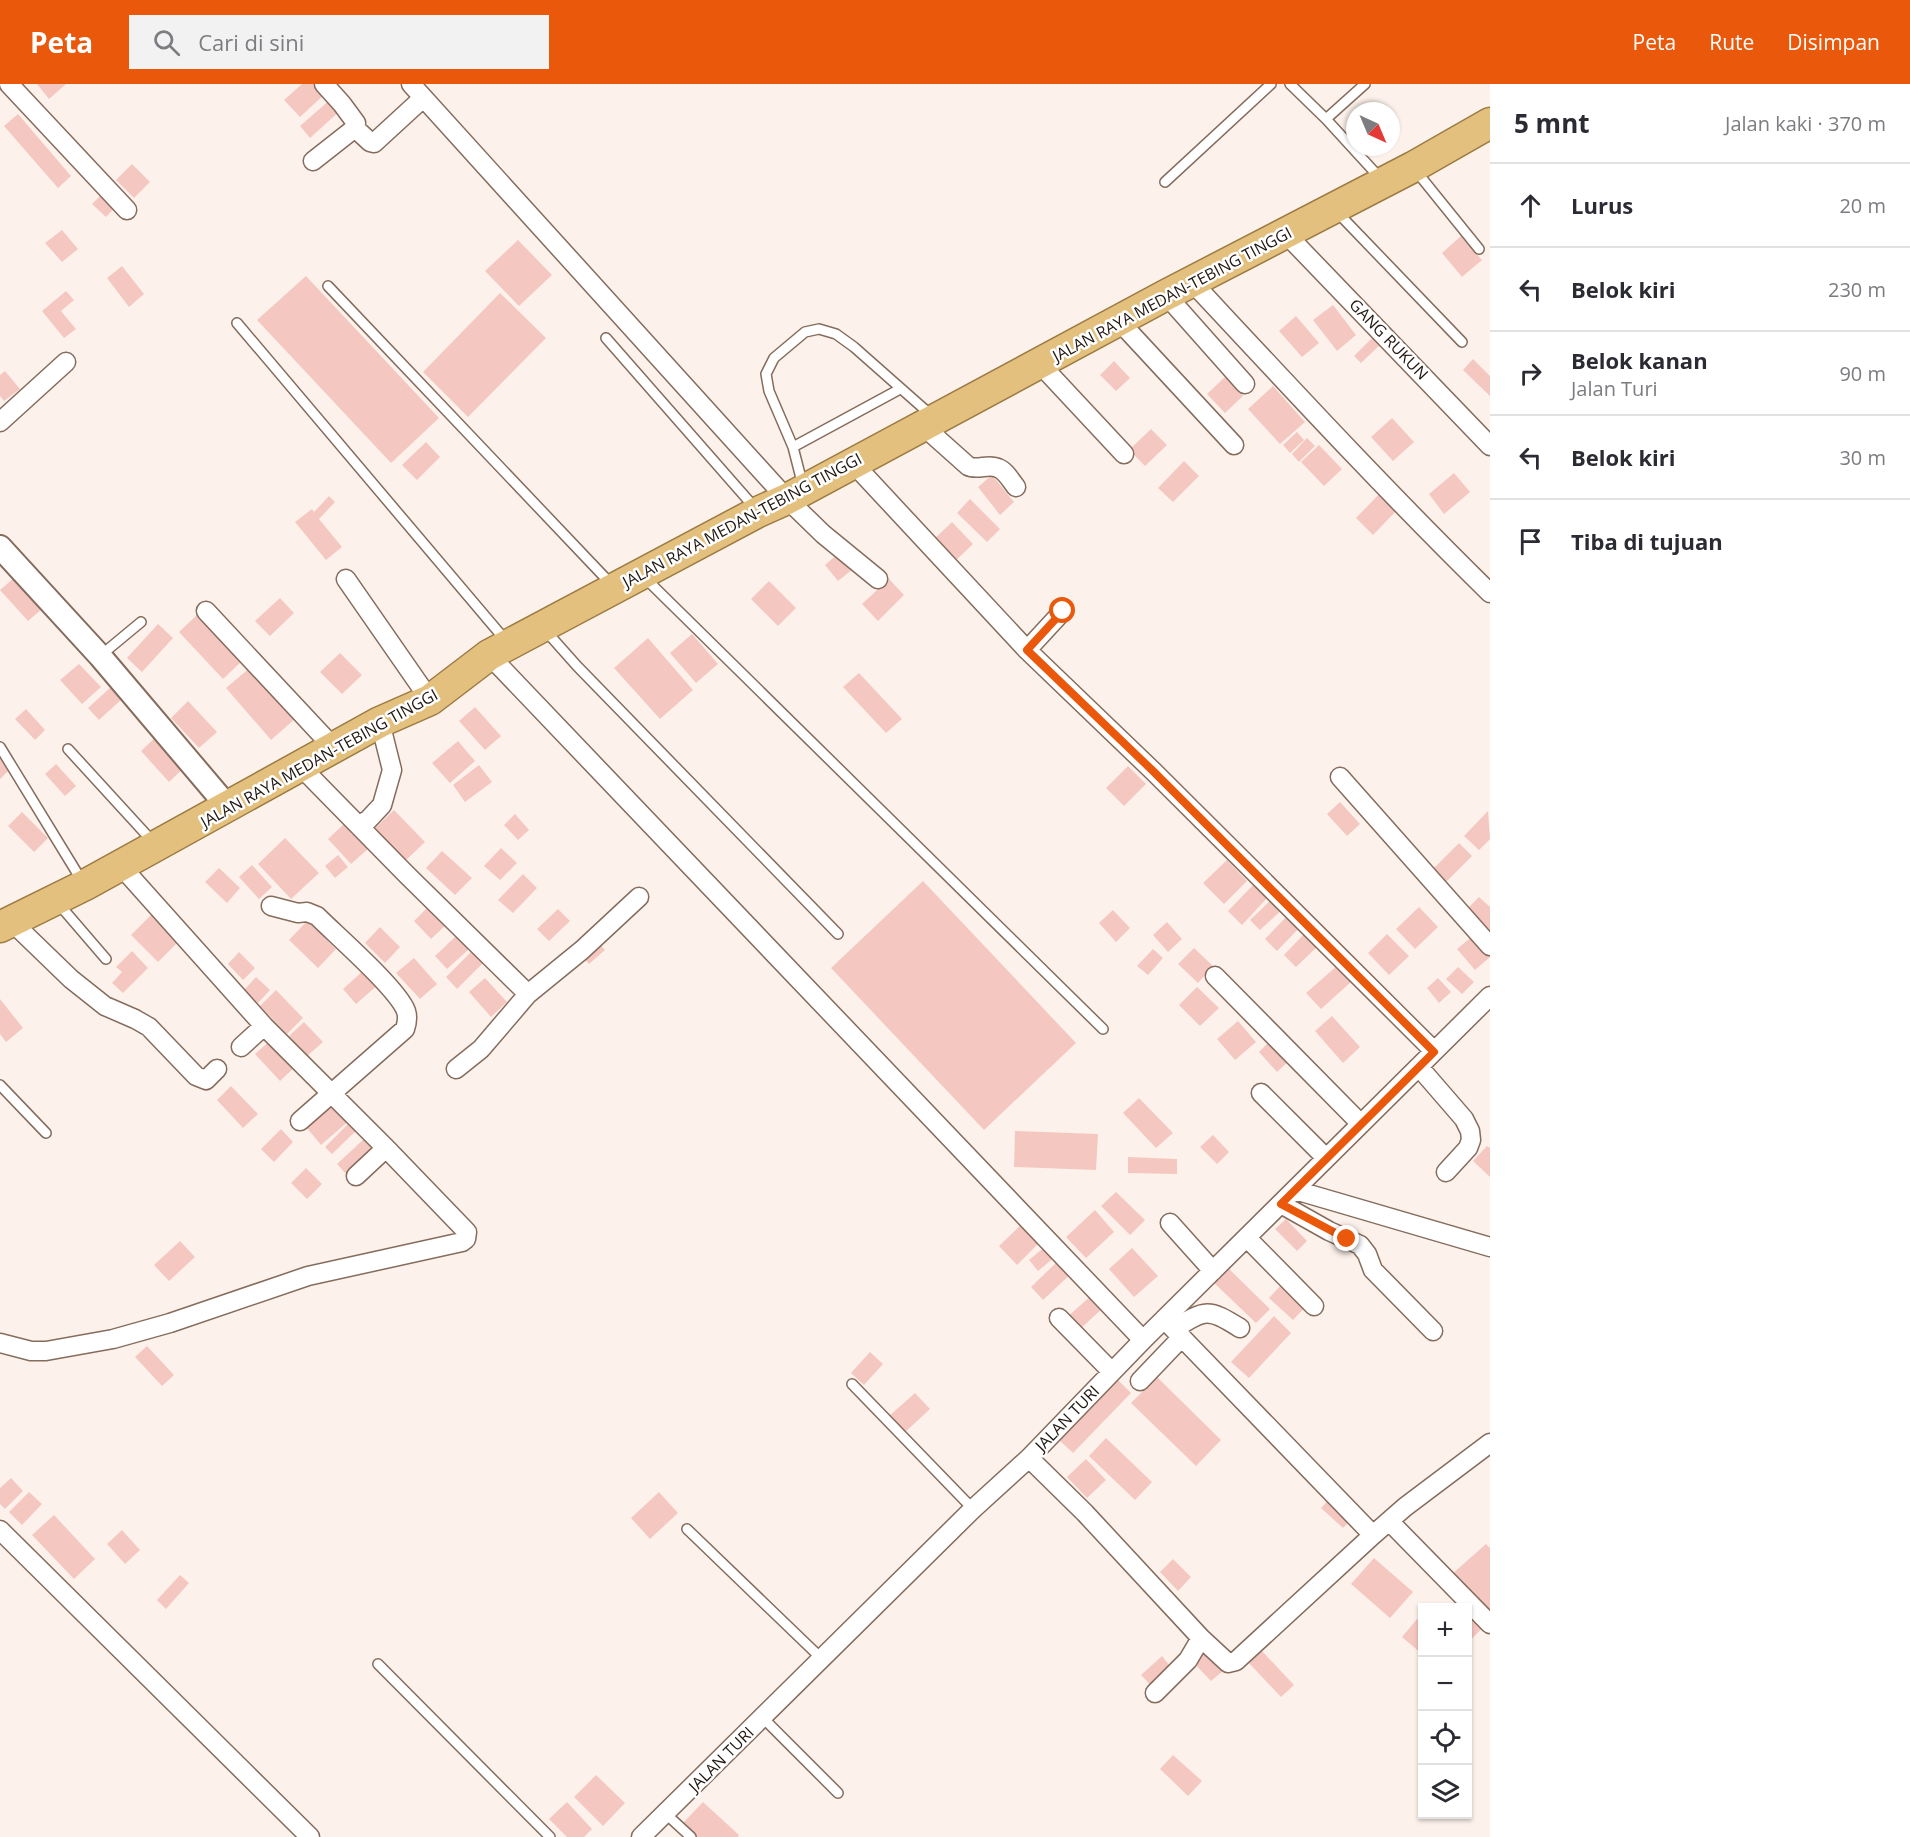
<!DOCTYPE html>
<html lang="id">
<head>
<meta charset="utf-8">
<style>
  :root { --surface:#fff; --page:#f2f2f3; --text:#2b2b33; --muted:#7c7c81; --line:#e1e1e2; --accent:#ea580c }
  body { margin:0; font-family:"Open Sans",sans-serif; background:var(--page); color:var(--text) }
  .controls { position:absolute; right:18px; bottom:18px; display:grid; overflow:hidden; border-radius:0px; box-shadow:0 2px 4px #0004 }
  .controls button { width:54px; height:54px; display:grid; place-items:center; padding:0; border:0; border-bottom:2px solid var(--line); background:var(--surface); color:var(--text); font:30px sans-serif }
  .compass { position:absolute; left:1346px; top:18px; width:54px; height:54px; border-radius:50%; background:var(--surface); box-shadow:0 2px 4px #0004; rotate:136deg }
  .stop { position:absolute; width:18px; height:18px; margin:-14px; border:4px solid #ea580c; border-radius:50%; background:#fff }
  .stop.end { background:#ea580c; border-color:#fff; box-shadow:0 2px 6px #0008 }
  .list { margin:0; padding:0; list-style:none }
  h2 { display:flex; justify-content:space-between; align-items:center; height:78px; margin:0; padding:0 24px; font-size:26px }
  h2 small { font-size:20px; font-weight:400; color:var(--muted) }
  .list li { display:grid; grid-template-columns:39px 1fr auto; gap:18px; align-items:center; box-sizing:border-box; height:84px; padding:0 24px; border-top:2px solid var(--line) }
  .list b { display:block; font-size:22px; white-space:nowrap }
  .list p { margin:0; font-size:20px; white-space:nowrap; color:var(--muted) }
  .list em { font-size:20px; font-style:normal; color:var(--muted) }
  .icon { flex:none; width:33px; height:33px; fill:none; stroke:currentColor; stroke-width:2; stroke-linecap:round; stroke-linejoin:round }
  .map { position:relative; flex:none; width:1490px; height:1753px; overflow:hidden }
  header { display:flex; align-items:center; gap:36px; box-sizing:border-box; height:84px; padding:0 30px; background:var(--accent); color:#fff }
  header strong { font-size:28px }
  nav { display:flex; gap:33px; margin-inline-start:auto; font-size:21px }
  .search { width:420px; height:54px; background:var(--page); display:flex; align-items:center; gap:15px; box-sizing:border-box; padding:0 21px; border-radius:0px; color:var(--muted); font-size:22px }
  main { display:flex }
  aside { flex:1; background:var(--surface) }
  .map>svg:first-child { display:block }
</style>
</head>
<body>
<header>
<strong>Peta</strong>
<div class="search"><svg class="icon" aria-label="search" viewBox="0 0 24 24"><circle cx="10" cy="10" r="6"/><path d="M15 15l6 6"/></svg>Cari di sini</div>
<nav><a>Peta</a><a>Rute</a><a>Disimpan</a></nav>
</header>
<main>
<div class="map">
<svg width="1490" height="1753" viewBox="0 0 1490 1753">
  <rect width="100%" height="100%" fill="#fdf2eb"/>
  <path fill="#f5c7c1" d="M 37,0 L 66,0 L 49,15 Z
    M 302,0 L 318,0 L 326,9 L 300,33 L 284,16 Z
    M 332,14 L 342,25 L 310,54 L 300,42 Z
    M 18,30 L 71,92 L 58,104 L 4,42 Z
    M 132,80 L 150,98 L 134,114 L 116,96 Z
    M 106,106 L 119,119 L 106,133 L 92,120 Z
    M 62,146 L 78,165 L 62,178 L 45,159 Z
    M 1461,152 L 1482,176 L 1462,193 L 1442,169 Z
    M 518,156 L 552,191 L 519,222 L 485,187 Z
    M 122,182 L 144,210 L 129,223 L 107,194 Z
    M 306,192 L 439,334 L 391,379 L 257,236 Z
    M 66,207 L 74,216 L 61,227 L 76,245 L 64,254 L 42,227 Z
    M 500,209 L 546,254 L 468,333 L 423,288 Z
    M 1333,221 L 1356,251 L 1337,267 L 1313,236 Z
    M 1296,232 L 1319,259 L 1302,273 L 1279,247 Z
    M 1375,251 L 1383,258 L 1361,279 L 1354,272 Z
    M 1473,275 L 1490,292 L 1490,312 L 1463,286 Z
    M 1114,277 L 1130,294 L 1116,307 L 1100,291 Z
    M 5,287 L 20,305 L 4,317 L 0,312 L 0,291 Z
    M 1225,293 L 1243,312 L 1225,329 L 1207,310 Z
    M 1273,302 L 1305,338 L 1280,360 L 1248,325 Z
    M 1392,334 L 1414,358 L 1393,377 L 1371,353 Z
    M 1151,345 L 1167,361 L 1145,382 L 1129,366 Z
    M 1297,348 L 1304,356 L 1290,369 L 1283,361 Z
    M 1307,354 L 1315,362 L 1299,378 L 1292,370 Z
    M 426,358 L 440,373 L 417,396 L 402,381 Z
    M 1319,361 L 1342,385 L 1324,402 L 1301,378 Z
    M 1184,377 L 1199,392 L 1173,418 L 1158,404 Z
    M 1454,389 L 1470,408 L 1444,430 L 1429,410 Z
    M 992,391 L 1014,418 L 1000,431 L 978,403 Z
    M 1384,405 L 1401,422 L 1373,451 L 1356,434 Z
    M 329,412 L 335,418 L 319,435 L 342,463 L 326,476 L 295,438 L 312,425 L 314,428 Z
    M 970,415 L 1000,445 L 987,458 L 957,429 Z
    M 952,438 L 973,460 L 952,480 L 931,458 Z
    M 839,469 L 853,485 L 838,497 L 825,481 Z
    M 15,493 L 43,524 L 28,537 L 0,506 Z
    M 889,495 L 904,511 L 878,537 L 862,520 Z
    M 769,497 L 796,524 L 778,542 L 751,515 Z
    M 280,514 L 294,529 L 270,552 L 255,537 Z
    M 199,529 L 243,576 L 223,595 L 179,548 Z
    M 158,540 L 173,554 L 142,588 L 127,574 Z
    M 692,550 L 718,580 L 696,599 L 670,569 Z
    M 648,554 L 693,606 L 660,635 L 614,584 Z
    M 340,569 L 362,591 L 342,610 L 320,588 Z
    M 79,580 L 101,603 L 82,620 L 60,596 Z
    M 252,582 L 296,634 L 271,656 L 226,604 Z
    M 859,589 L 902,635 L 886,649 L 843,603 Z
    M 112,602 L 123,614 L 99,636 L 88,624 Z
    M 188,617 L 217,648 L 199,664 L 171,634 Z
    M 475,623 L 501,652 L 485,666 L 459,637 Z
    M 26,625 L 45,646 L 35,656 L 15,635 Z
    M 159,650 L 187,681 L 169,698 L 141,667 Z
    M 458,657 L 475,677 L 450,699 L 432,679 Z
    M 0,672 L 12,683 L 0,695 Z
    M 56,680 L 76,702 L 65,712 L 45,690 Z
    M 479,681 L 492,698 L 465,718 L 453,701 Z
    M 1128,682 L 1146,700 L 1124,722 L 1106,704 Z
    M 1340,718 L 1360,740 L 1347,752 L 1327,730 Z
    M 394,726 L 425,758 L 404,778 L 373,746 Z
    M 1488,727 L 1490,755 L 1479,766 L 1464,752 Z
    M 22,728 L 48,754 L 34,768 L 8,742 Z
    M 515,730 L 529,746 L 518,756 L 504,741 Z
    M 345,739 L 369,764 L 351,780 L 328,755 Z
    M 285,754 L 319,789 L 291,815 L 258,780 Z
    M 1459,759 L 1472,772 L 1443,801 L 1430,788 Z
    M 501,764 L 517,779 L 500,796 L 484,782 Z
    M 442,767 L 472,794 L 455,811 L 426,784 Z
    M 338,771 L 348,783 L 335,794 L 325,782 Z
    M 1227,776 L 1247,797 L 1224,820 L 1203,799 Z
    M 252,781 L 272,803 L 259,815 L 239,793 Z
    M 219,784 L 240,804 L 227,819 L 205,798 Z
    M 523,790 L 537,804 L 513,829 L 498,816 Z
    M 923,797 L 1076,959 L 984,1046 L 831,884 Z
    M 1255,799 L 1269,812 L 1242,841 L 1228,827 Z
    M 1274,813 L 1284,824 L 1260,846 L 1250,836 Z
    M 1479,813 L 1490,823 L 1490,851 L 1465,827 Z
    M 429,822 L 447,840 L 431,855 L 414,837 Z
    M 1419,823 L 1438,843 L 1415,865 L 1396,845 Z
    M 558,825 L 570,837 L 549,857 L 537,845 Z
    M 1113,826 L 1130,844 L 1116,858 L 1099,839 Z
    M 154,828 L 181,855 L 158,878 L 131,851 Z
    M 1290,829 L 1302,841 L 1277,867 L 1265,855 Z
    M 307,837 L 336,865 L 318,884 L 289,856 Z
    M 1167,838 L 1182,855 L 1168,868 L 1153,851 Z
    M 380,843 L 400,863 L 385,879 L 365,859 Z
    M 1304,850 L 1317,863 L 1296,883 L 1284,871 Z
    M 1387,850 L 1409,872 L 1389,891 L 1368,869 Z
    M 1475,850 L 1490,867 L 1490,873 L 1475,886 L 1457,865 Z
    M 457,851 L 469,865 L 447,885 L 435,872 Z
    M 596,856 L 605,866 L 589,880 L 580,870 Z
    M 1194,864 L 1213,882 L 1198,899 L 1178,880 Z
    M 1153,865 L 1163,874 L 1148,891 L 1137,882 Z
    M 132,867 L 148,884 L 123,909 L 112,899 L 122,888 L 116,883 Z
    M 239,868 L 255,884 L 243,896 L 228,880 Z
    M 471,868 L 483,879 L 457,905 L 446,893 Z
    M 414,874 L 437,900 L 420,915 L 396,889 Z
    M 1338,881 L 1352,897 L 1321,925 L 1306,909 Z
    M 1458,883 L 1474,898 L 1462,910 L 1446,895 Z
    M 365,885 L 379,900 L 356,920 L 343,905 Z
    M 256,893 L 270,906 L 258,919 L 244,906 Z
    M 485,894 L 507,918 L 491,933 L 469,908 Z
    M 1438,894 L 1451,908 L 1439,919 L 1427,904 Z
    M 1197,903 L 1219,924 L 1200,942 L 1179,921 Z
    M 276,906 L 303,934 L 287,950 L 260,922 Z
    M 0,915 L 23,944 L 6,958 L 0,950 Z
    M 1332,932 L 1360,963 L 1343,979 L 1315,947 Z
    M 1238,937 L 1256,958 L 1235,976 L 1217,955 Z
    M 304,938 L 323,958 L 307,972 L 289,952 Z
    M 1274,953 L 1293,973 L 1277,988 L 1259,968 Z
    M 272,955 L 296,982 L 280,997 L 255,970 Z
    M 231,1002 L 258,1030 L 243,1044 L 217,1016 Z
    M 1139,1014 L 1173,1049 L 1156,1064 L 1123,1029 Z
    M 335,1018 L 351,1035 L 321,1061 L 306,1043 Z
    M 352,1036 L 359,1044 L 332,1070 L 325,1063 Z
    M 281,1045 L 293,1058 L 274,1078 L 261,1065 Z
    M 1015,1047 L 1098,1050 L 1096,1086 L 1014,1083 Z
    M 1213,1051 L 1229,1068 L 1217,1080 L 1200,1063 Z
    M 365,1054 L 374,1063 L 345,1089 L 337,1080 Z
    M 1487,1062 L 1490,1064 L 1490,1093 L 1473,1077 Z
    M 1128,1073 L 1177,1075 L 1177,1090 L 1128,1089 Z
    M 306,1084 L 322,1100 L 307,1115 L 291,1099 Z
    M 1116,1108 L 1145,1136 L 1130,1151 L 1101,1122 Z
    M 1095,1126 L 1114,1148 L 1086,1174 L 1066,1153 Z
    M 1286,1135 L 1307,1157 L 1297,1167 L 1275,1145 Z
    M 1022,1140 L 1039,1159 L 1017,1181 L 999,1162 Z
    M 180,1157 L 195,1173 L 169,1197 L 154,1181 Z
    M 1047,1161 L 1056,1172 L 1038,1187 L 1029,1176 Z
    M 1132,1164 L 1158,1192 L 1134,1213 L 1109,1185 Z
    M 1061,1174 L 1074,1187 L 1043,1216 L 1031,1203 Z
    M 1225,1181 L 1270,1225 L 1256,1239 L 1211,1196 Z
    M 1282,1200 L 1306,1222 L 1293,1236 L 1269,1214 Z
    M 1093,1210 L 1104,1223 L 1077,1248 L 1065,1235 Z
    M 1274,1232 L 1291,1249 L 1249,1294 L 1231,1278 Z
    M 147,1262 L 174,1291 L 162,1302 L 135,1273 Z
    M 870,1268 L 883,1280 L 864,1301 L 851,1289 Z
    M 1157,1293 L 1221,1356 L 1196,1382 L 1131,1319 Z
    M 1116,1294 L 1131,1309 L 1073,1369 L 1057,1354 Z
    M 915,1309 L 930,1325 L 903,1350 L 888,1333 Z
    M 1106,1354 L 1152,1398 L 1135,1416 L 1089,1372 Z
    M 1086,1375 L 1106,1396 L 1087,1414 L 1067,1393 Z
    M 11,1394 L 23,1407 L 5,1425 L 0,1420 L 0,1404 Z
    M 29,1408 L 42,1420 L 22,1441 L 9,1428 Z
    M 659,1408 L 678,1429 L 650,1455 L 631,1434 Z
    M 1331,1413 L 1353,1434 L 1343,1444 L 1321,1424 Z
    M 54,1431 L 95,1475 L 74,1495 L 32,1451 Z
    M 122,1446 L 140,1466 L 125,1480 L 107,1460 Z
    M 1486,1460 L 1490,1464 L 1490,1535 L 1451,1491 Z
    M 1374,1474 L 1413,1508 L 1390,1534 L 1351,1500 Z
    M 1173,1475 L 1191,1493 L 1178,1507 L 1160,1488 Z
    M 180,1491 L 189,1499 L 166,1525 L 157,1516 Z
    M 1461,1515 L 1486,1540 L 1468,1559 L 1468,1524 L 1453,1524 Z
    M 1417,1535 L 1422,1539 L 1422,1570 L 1402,1553 Z
    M 1203,1566 L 1223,1587 L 1211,1597 L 1192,1577 Z
    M 1261,1566 L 1294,1601 L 1281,1613 L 1248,1578 Z
    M 1162,1572 L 1174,1587 L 1154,1605 L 1141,1591 Z
    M 1173,1671 L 1202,1697 L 1188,1712 L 1160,1685 Z
    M 596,1691 L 625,1719 L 603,1742 L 574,1713 Z
    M 567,1718 L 592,1745 L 584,1753 L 567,1753 L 549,1735 Z
    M 703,1718 L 739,1751 L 738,1753 L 696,1753 L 682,1740 Z"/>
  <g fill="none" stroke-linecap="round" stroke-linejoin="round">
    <g stroke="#856c5d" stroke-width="12">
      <path id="service" d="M 1290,0 L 1326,35 L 1380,94
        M 1326,35 L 1365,0
        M 1416,87 L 1479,165
        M 1165,98 L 1271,0
        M 1337,128 L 1462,258
        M 328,202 L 612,501
        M 237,239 L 507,558
        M 606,254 L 755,424
        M 793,363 L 900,305
        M 803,402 L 793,363 L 769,307 L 766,290 L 774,274 L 805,248 L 819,245 L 836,250 L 854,263 L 931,331
        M 645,494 L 1103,945
        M 545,546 L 577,582 L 838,850
        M 100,572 L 141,538
        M 0,663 L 82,797
        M 68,665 L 154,759
        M 57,818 L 106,875
        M 0,1001 L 46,1049
        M 852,1300 L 973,1425
        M 687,1445 L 822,1575
        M 378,1580 L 550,1753
        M 763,1634 L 838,1709
        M 666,1730 L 691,1753"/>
    </g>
    <g stroke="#856c5d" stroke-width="21">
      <path id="minor" d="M 9,0 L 127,126
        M 411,0 L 787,415 L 823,450 L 878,495
        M 355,44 L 370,58 L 374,59 L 423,14
        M 313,77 L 355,44 L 356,39 L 342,20 L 324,0
        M 1286,150 L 1490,362
        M 1192,198 C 1290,303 1387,408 1490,509
        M 1166,211 L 1245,300
        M 1119,237 L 1234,361
        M 1040,280 L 1124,370
        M 0,338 L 66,278
        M 922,341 L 968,382 C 978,387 988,379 998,384 C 1006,387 1011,397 1016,403
        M 852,378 L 1027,566 L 1153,687 L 1434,967
        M 346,495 L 430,616
        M 206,527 L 333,663
        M 1027,566 L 1063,527
        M 489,571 L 1143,1256
        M 300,682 L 407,791 L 528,910 L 481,965 L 456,985
        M 1340,693 L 1490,862
        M 358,741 L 368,736 L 382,721 L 392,686 L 380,638
        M 271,822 L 298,829 L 307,828 L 317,832 C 337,852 398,905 406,927 C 408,933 407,939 405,945 L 300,1037
        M 11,837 L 71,895 L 105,922 L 135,935 L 149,943 L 196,992 L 206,996 L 217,985
        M 1215,892 L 1361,1040
        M 528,910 L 582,866 L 639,813
        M 241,963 L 264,942
        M 1419,983 L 1464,1035 L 1470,1047 L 1471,1056 L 1468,1064 L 1446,1088
        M 1261,1009 L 1326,1074
        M 356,1092 L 386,1064
        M 1295,1106 L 1490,1163
        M 1281,1120 L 1329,1147 L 1360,1161 L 1367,1170 L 1373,1186 L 1433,1247
        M 1170,1139 L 1213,1187
        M 1247,1154 L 1314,1222
        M 1059,1234 L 1112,1288
        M 1164,1235 L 1373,1451 L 1405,1423 L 1490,1359
        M 1174,1245 C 1206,1225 1208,1224 1240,1244
        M 0,1259 L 31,1267 L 46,1267 L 113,1255 L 170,1239 L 308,1192 L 462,1158 L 466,1155 L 467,1148 L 386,1064 L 264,942 L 120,781
        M 1140,1297 L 1182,1253
        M 1029,1374 L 1085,1429 L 1201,1554 L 1188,1576 L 1155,1609
        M 1389,1437 L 1490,1540
        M 0,1446 L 310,1753
        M 1201,1554 L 1228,1579 L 1236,1577 L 1373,1451
        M 641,1753 L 973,1425 L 1029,1374 L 1143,1256 L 1490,912"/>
    </g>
    <g stroke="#856c5d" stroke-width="26">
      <path id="tertiary" d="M 0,463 L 100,572 L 228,723"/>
    </g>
    <g stroke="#9b7b43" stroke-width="33">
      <path id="trunk" d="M 0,843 L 85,801 L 380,638 L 430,616 L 489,571 L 758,428 L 787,415 L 1166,211 L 1413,83 L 1490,39"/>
    </g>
    <use href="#service" stroke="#fff" stroke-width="9"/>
    <use href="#minor" stroke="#fff" stroke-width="18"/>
    <use href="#tertiary" stroke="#fff" stroke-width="22"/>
    <use href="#trunk" stroke="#e4c07e" stroke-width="30"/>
  </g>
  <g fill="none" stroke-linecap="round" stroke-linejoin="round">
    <path stroke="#ea580c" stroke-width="8" d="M 1063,527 L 1027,566 L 1153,687 L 1434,968 L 1281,1120 L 1347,1155"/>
  </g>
  <g text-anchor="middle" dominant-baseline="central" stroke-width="5" stroke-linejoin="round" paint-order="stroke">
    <g font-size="16" fill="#211812" stroke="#fff">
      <text transform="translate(1172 210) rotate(-28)">JALAN RAYA MEDAN-TEBING TINGGI</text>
      <text transform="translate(1389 255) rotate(46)">GANG RUKUN</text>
      <text transform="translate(742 436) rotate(-28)">JALAN RAYA MEDAN-TEBING TINGGI</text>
      <text transform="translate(319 674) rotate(-29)">JALAN RAYA MEDAN-TEBING TINGGI</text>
      <text transform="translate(1067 1334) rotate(-46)">JALAN TURI</text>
      <text transform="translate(721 1675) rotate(-45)">JALAN TURI</text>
    </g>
  </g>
</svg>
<div class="controls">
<button>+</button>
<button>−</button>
<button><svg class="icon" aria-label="locate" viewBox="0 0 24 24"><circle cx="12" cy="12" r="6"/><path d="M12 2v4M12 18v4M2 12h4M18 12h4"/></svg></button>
<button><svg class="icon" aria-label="layers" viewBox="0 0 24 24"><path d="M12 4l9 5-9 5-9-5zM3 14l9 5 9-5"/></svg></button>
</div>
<svg class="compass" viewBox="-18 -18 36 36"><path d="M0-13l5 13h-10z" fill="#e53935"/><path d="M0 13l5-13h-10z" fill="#7c7c81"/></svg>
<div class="stop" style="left:1063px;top:527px"></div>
<div class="stop end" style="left:1347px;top:1155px"></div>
</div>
<aside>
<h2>5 mnt<small>Jalan kaki · 370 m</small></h2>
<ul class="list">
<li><svg class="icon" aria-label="ahead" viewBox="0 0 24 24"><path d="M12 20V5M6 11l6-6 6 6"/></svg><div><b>Lurus</b></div><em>20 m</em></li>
<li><svg class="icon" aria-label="left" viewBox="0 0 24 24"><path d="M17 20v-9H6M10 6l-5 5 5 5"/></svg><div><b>Belok kiri</b></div><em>230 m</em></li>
<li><svg class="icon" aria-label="right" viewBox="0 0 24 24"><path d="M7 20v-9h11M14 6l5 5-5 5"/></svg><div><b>Belok kanan</b><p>Jalan Turi</p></div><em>90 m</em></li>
<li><svg class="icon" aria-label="left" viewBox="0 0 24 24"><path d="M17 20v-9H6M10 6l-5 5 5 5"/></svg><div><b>Belok kiri</b></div><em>30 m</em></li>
<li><svg class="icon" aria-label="arrive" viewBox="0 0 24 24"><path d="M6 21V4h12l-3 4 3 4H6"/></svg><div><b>Tiba di tujuan</b></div></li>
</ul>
</aside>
</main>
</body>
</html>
